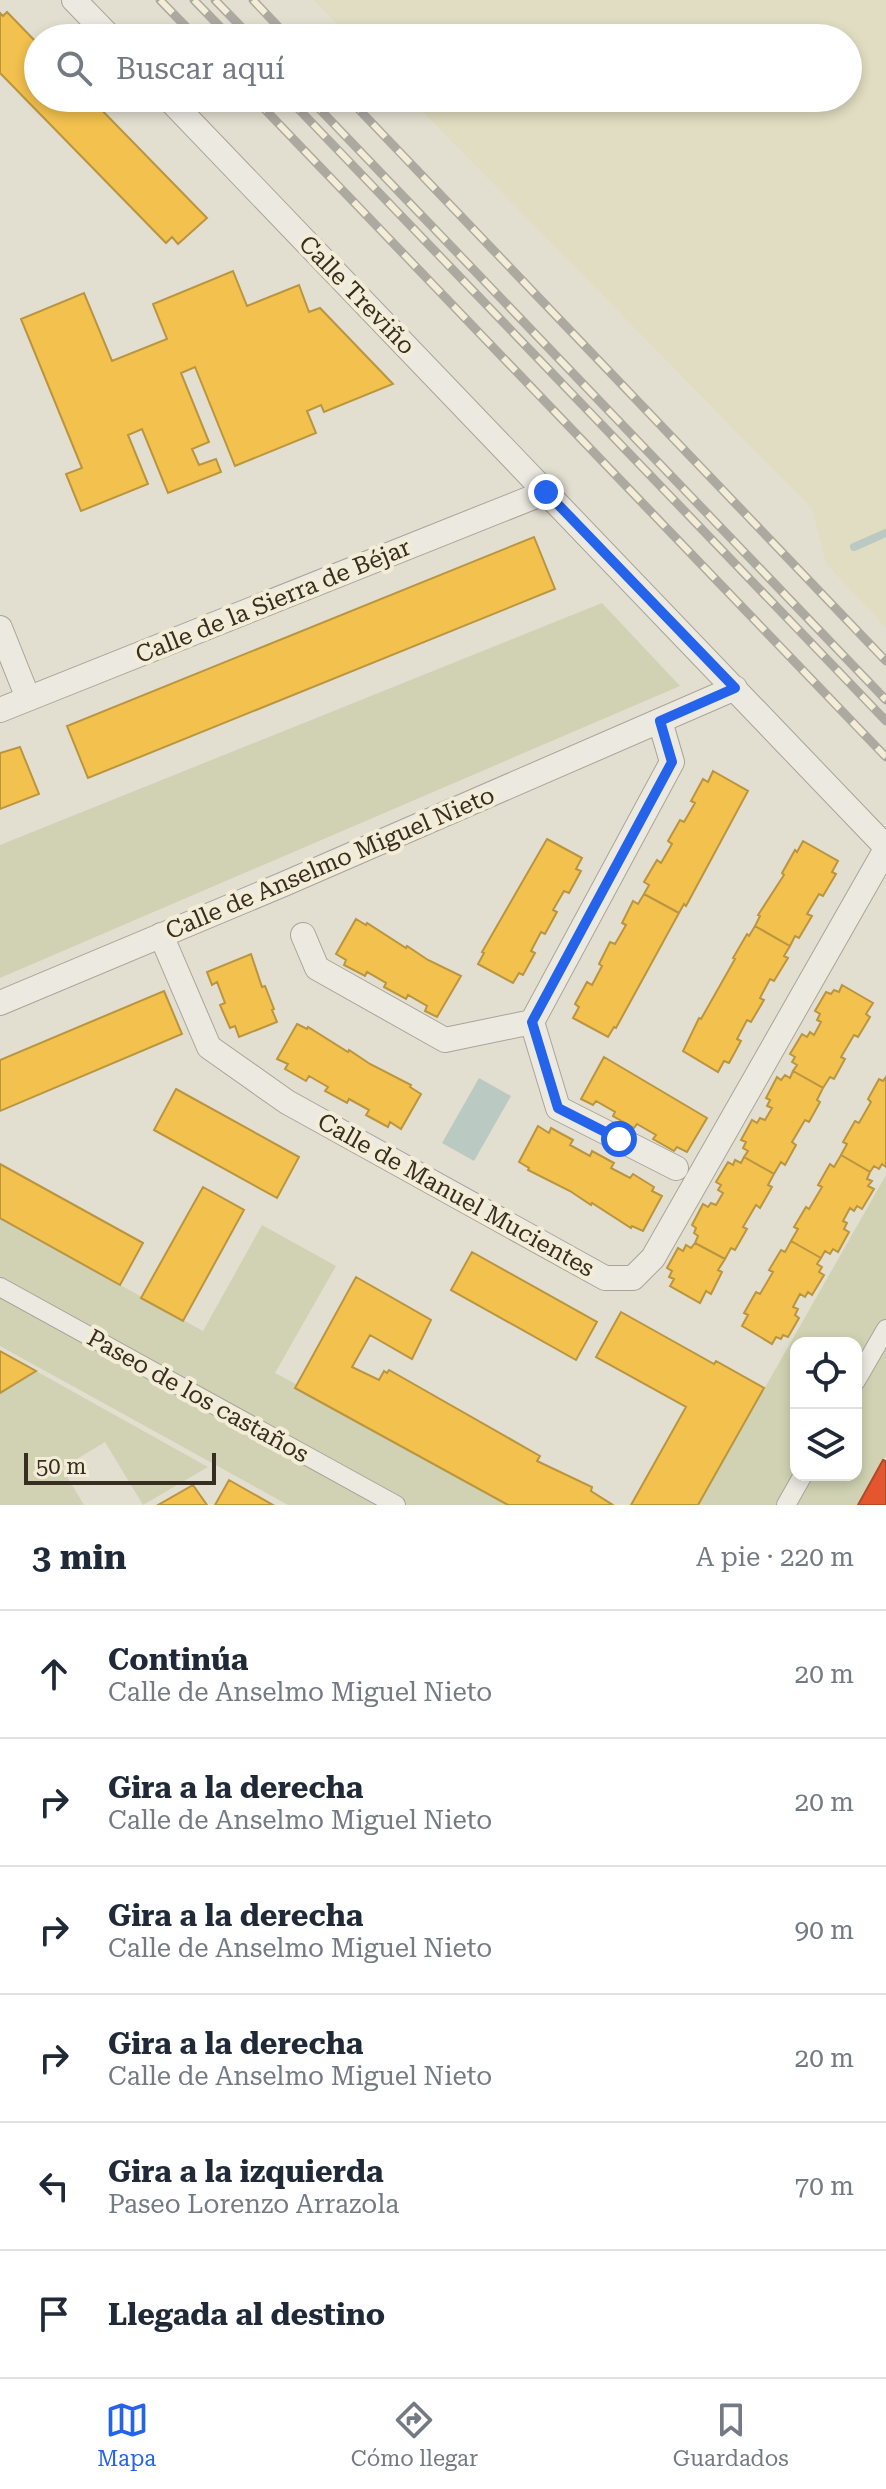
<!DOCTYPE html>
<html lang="es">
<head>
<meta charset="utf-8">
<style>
  :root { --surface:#fff; --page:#f2f2f3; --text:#1f2937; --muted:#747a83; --line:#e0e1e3; --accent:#2563eb }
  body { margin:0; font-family:"Roboto Serif",serif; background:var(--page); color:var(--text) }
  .controls { position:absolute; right:24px; bottom:24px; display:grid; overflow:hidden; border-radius:16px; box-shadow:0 4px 12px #0003 }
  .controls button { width:72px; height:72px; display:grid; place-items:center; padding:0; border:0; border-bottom:2px solid var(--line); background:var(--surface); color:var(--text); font:40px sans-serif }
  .scale { position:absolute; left:24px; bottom:20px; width:192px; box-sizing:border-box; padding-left:8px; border:4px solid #372d21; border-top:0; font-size:22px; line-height:28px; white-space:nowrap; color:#372d21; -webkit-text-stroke:6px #f3edd7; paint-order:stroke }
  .stop { position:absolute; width:24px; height:24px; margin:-18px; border:6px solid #2563eb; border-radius:50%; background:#fff }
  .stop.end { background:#2563eb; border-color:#fff; box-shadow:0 2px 8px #0008 }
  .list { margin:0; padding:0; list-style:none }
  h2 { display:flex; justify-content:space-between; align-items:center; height:104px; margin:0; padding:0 32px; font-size:34px }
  h2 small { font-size:26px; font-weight:400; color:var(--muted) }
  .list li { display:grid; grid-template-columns:52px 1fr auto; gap:24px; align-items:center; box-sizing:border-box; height:128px; padding:0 32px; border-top:2px solid var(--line) }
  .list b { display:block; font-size:30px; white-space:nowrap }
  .list p { margin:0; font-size:26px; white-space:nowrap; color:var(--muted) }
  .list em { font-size:26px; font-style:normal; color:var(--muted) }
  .icon { flex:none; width:44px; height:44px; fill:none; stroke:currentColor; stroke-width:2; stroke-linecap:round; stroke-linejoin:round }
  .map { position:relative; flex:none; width:886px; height:1505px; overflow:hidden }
  .search { position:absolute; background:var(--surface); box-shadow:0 4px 12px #0003; left:24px; right:24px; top:24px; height:88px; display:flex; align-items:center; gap:20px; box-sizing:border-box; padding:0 28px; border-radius:44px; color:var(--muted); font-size:30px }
  .sheet { height:872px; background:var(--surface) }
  nav { display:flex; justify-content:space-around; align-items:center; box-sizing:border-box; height:112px; border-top:2px solid var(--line); background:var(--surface); font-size:22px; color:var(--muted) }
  nav a { display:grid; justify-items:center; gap:4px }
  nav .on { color:var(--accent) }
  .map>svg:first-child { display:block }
</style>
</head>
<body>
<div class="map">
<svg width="886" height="1505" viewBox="0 0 886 1505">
  <rect width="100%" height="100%" fill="#e3dfd0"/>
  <path fill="#e1ddc2" d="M 313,0 L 886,0 L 886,628 L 826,564 L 812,509 L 409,98 L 848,98 L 848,38 L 351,38 Z"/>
  <path fill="#d0d2b3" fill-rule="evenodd" d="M 602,603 L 680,686 L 0,978 L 0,845 Z
    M 886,1175 L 886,1456 L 858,1505 L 698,1505 ZM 796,1343 L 856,1343 L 856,1475 L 796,1475 Z
    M 0,1218 L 203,1331 L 262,1225 L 336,1266 L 275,1373 L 296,1384 L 295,1388 L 508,1505 L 288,1505 L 0,1346 Z
    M 36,1371 L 208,1467 L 143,1505 L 105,1442 L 62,1468 L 84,1505 L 0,1505 L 0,1393 Z"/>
  <path fill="#bac9c1" d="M 479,1078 L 511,1096 L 474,1161 L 442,1143 Z"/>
  <path fill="#f2c14e" stroke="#ba9540" stroke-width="2" d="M 7,12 L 38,44 L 38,98 L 90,98 L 207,218 L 178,244 L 172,237 L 166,243 L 0,73 L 0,13 L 3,16 Z
    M 233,271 L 247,306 L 299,285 L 309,312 L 320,308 L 393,384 L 324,412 L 321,405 L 307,411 L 316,433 L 235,466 L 195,367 L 181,373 L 209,442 L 192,449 L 199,465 L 216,459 L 221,472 L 168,493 L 142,429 L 128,435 L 148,484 L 81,511 L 66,474 L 82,468 L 21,319 L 84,293 L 112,361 L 167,339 L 153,304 Z
    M 534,537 L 555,589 L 88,778 L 67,726 Z
    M 20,747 L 39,794 L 0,809 L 0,753 Z
    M 713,771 L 748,791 L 686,906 L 684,904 L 679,913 L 644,894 L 649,885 L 644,882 L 657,860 L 661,863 L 672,844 L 668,841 L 680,820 L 684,822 L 695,803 L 691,801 L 703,779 L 708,782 Z
    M 547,839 L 582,858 L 576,869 L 581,871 L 569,893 L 564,891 L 553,910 L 557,912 L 545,934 L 541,932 L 531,951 L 535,953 L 523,975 L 519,973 L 513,983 L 478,964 L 484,953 L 482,952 Z
    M 803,841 L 838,861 L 832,872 L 836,874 L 823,896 L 819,894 L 807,914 L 812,916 L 799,938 L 795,936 L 790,946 L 755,926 L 760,916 L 758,915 L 784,875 L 782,873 L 795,850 L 797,852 Z
    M 644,894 L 679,913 L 616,1028 L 614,1027 L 608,1037 L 573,1018 L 579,1007 L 575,1004 L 587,982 L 592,985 L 602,966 L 599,964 L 610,942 L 615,944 L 626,925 L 622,923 L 633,901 L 638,904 Z
    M 356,919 L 366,925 L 367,923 L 406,948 L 407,946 L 428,960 L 461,976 L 437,1017 L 425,1011 L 427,1006 L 408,995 L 406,999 L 384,987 L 386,983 L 367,972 L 365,976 L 344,965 L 346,960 L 336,954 Z
    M 755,926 L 790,946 L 784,956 L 788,958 L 774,981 L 770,979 L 760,998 L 764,1000 L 751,1022 L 747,1020 L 737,1039 L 741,1041 L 729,1063 L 724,1061 L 718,1072 L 683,1051 L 699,1018 L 701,1019 L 735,959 L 733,958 L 747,934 L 749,936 Z
    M 251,954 L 262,987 L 265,986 L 274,1009 L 272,1010 L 277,1022 L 239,1037 L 235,1026 L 230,1028 L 220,1005 L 225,1003 L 217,982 L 212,985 L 207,972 Z
    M 842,985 L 873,1003 L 866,1014 L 870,1017 L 858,1037 L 854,1035 L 841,1057 L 845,1059 L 834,1079 L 830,1077 L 823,1088 L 793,1071 L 797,1065 L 792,1062 L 795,1057 L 790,1054 L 802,1034 L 807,1037 L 810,1032 L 814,1035 L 821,1022 L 817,1020 L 820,1014 L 815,1011 L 826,992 L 831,994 L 834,990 L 839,992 Z
    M 164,991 L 182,1034 L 0,1111 L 0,1060 Z
    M 297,1024 L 307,1029 L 308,1027 L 348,1052 L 349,1050 L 370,1064 L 411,1085 L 410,1087 L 421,1094 L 401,1129 L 390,1122 L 388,1127 L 366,1115 L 369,1110 L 349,1099 L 347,1103 L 325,1091 L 328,1087 L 309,1076 L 306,1081 L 285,1069 L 288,1064 L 277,1059 Z
    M 604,1057 L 707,1118 L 687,1152 L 677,1147 L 674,1151 L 653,1139 L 656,1135 L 637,1124 L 634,1128 L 613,1116 L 615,1112 L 596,1101 L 593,1105 L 581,1099 Z
    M 793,1071 L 823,1088 L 817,1100 L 820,1102 L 809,1122 L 805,1120 L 792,1142 L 796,1145 L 785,1165 L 781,1162 L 774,1174 L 744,1157 L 748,1151 L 743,1148 L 746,1142 L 741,1140 L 752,1120 L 757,1123 L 760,1118 L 765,1120 L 772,1108 L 767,1106 L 770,1100 L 766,1098 L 777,1077 L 781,1080 L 785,1075 L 790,1078 Z
    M 886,1077 L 886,1167 L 882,1164 L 879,1169 L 874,1166 L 870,1172 L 841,1155 L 847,1144 L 843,1142 L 855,1121 L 859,1123 L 871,1102 L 868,1099 L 879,1079 L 883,1081 Z
    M 176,1089 L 299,1157 L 277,1198 L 154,1130 Z
    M 538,1126 L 549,1133 L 551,1128 L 573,1140 L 570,1145 L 590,1156 L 592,1151 L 614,1163 L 611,1168 L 630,1178 L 633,1174 L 654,1187 L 652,1191 L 662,1196 L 643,1231 L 632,1226 L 631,1228 L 592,1203 L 591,1205 L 570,1191 L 528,1170 L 529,1168 L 519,1162 Z
    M 841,1155 L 870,1172 L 867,1179 L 872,1181 L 868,1186 L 874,1189 L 862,1209 L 857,1206 L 854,1211 L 850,1208 L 843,1221 L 847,1223 L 844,1229 L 849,1232 L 838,1252 L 833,1249 L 830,1254 L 825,1251 L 821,1258 L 791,1241 L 798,1229 L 794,1227 L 806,1207 L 809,1209 L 822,1187 L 818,1185 L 830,1164 L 834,1167 Z
    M 744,1157 L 774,1174 L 768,1185 L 772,1187 L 760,1208 L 756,1205 L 743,1227 L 747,1229 L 735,1250 L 731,1248 L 725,1259 L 695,1243 L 698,1236 L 694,1233 L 696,1228 L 692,1225 L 703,1204 L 708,1207 L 711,1203 L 716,1205 L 723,1193 L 718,1190 L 721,1185 L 716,1182 L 728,1162 L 733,1165 L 735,1160 L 741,1163 Z
    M 0,1164 L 143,1243 L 120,1285 L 0,1218 Z
    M 203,1187 L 244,1210 L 183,1321 L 141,1298 Z
    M 791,1241 L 821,1258 L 817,1264 L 822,1267 L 819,1272 L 824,1275 L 812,1295 L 808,1292 L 805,1297 L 800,1294 L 793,1307 L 798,1309 L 795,1315 L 799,1318 L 788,1337 L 783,1335 L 781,1339 L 776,1337 L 772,1344 L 742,1326 L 748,1315 L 744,1313 L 756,1292 L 760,1294 L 773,1272 L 769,1270 L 781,1250 L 785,1252 Z
    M 695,1243 L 725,1259 L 718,1270 L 722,1272 L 711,1294 L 706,1291 L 700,1303 L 670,1286 L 674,1279 L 669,1277 L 672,1271 L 667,1268 L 678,1248 L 683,1251 L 686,1245 L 691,1248 Z
    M 472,1252 L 597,1322 L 576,1360 L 451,1290 Z
    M 356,1277 L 431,1320 L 412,1359 L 370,1335 L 352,1367 L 379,1380 L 384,1371 L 387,1373 L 389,1370 L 540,1456 L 537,1461 L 592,1487 L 591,1491 L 613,1505 L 508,1505 L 295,1388 Z
    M 621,1312 L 714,1364 L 716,1361 L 764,1388 L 698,1505 L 631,1505 L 686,1407 L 596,1357 Z
    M 0,1351 L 36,1371 L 0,1393 Z
    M 229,1480 L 273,1505 L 215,1505 Z
    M 193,1485 L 207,1505 L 158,1505 Z"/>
  <path fill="#e4572e" stroke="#b04a2a" stroke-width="2" d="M 883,1460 L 886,1461 L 886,1505 L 858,1505 Z"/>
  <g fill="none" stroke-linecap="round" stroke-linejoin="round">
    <path stroke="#bac9c1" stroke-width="8" d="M 854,547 L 886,533"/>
    <g stroke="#a9a498" stroke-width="20">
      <path id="pedestrian" d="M 0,1287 L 396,1505
        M 856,1381 L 886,1329
        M 786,1505 L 803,1475"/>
    </g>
    <g stroke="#a9a498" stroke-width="26">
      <path id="minor" d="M 74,0 L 111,38
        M 168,98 L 886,847
        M 0,628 L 28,698
        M 0,710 L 546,492
        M 161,935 L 209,1047 L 287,1102 L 605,1278 L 633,1278 L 653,1258 L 886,849
        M 303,935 L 317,968 L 445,1040 L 532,1022 L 672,762 L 660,721
        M 0,1003 L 284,884 L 735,688
        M 532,1022 L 558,1108 L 676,1168"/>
    </g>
    <use href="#pedestrian" stroke="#ece9e1" stroke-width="18"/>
    <use href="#minor" stroke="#ece9e1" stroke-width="24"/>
    <g stroke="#aca9a1" stroke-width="9">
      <path id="rail" d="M 160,0 L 197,38
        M 194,0 L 231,38
        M 215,0 L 252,38
        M 253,0 L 289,38
        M 254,98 L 886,757
        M 288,98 L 886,721
        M 309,98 L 886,700
        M 348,98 L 886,661"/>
    </g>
    <use href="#rail" stroke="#f3edd7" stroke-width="6" stroke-dasharray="18" stroke-linecap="butt"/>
  </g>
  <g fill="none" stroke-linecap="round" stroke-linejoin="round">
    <path stroke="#2563eb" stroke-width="10" d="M 546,492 L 735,688 L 660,721 L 672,762 L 532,1022 L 558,1108 L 619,1139"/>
  </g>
  <g text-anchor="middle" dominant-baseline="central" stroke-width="8" stroke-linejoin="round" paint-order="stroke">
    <g font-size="24" fill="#372d21" stroke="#f3edd7">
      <text transform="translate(357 295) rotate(46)">Calle Treviño</text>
      <text transform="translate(273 601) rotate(-22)">Calle de la Sierra de Béjar</text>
      <text transform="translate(330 863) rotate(-23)">Calle de Anselmo Miguel Nieto</text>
      <text transform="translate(456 1195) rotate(29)">Calle de Manuel Mucientes</text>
      <text transform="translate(198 1396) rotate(29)">Paseo de los castaños</text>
    </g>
  </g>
</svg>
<div class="controls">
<button><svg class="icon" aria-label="locate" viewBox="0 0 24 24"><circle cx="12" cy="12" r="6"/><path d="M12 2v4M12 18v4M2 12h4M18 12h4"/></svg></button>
<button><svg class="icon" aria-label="layers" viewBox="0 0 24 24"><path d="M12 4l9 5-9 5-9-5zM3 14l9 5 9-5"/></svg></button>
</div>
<div class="scale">50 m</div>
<div class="stop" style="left:619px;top:1139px"></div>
<div class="stop end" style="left:546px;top:492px"></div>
<div class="search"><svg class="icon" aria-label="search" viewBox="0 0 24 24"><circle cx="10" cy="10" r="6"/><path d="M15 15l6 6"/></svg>Buscar aquí</div>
</div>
<section class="sheet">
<h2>3 min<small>A pie · 220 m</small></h2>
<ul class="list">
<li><svg class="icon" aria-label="ahead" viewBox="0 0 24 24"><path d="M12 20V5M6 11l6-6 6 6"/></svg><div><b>Continúa</b><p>Calle de Anselmo Miguel Nieto</p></div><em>20 m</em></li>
<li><svg class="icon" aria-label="right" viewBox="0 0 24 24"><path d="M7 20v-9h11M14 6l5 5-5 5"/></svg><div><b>Gira a la derecha</b><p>Calle de Anselmo Miguel Nieto</p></div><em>20 m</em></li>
<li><svg class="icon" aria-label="right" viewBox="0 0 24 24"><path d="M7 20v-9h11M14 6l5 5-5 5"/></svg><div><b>Gira a la derecha</b><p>Calle de Anselmo Miguel Nieto</p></div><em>90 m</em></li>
<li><svg class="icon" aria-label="right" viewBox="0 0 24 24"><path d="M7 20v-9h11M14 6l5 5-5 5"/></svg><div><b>Gira a la derecha</b><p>Calle de Anselmo Miguel Nieto</p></div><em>20 m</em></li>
<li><svg class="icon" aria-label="left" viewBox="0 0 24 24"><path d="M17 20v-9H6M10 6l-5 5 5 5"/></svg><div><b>Gira a la izquierda</b><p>Paseo Lorenzo Arrazola</p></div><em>70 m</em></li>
<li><svg class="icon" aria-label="arrive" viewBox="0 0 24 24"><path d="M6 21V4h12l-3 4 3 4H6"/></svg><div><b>Llegada al destino</b></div></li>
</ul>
</section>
<nav>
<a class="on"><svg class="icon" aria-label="map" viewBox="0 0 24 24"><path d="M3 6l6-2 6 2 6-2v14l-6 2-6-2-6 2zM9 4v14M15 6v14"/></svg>Mapa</a>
<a><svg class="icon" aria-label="directions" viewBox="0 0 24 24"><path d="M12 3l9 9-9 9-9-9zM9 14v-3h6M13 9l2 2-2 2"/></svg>Cómo llegar</a>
<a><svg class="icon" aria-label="saved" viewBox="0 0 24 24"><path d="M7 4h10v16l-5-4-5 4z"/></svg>Guardados</a>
</nav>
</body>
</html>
